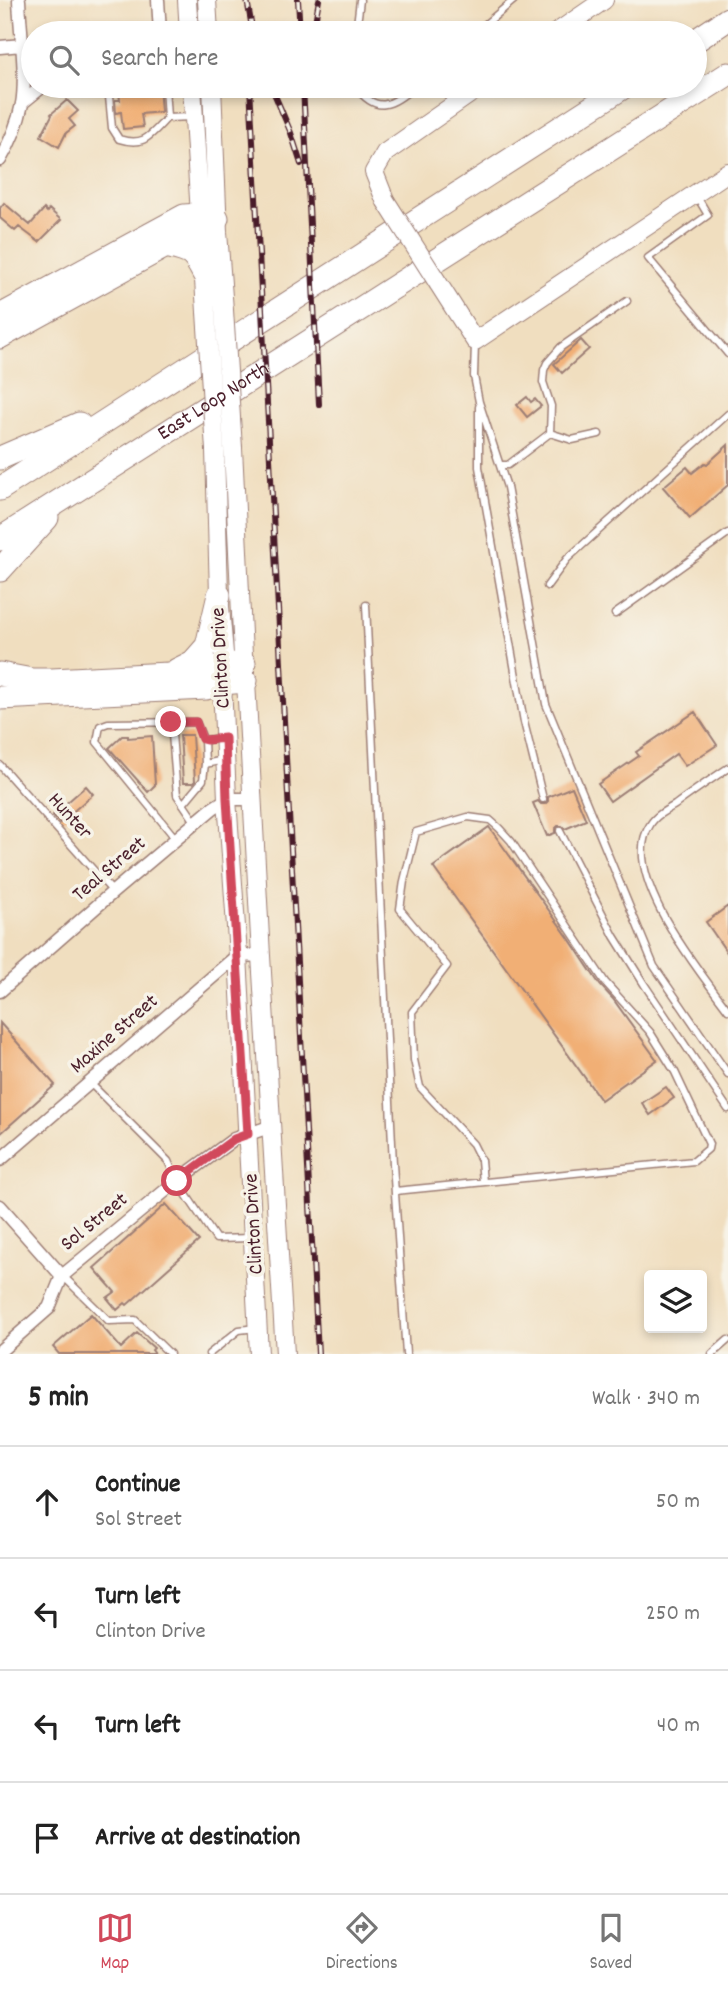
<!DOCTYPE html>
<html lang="en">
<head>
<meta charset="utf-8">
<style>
  :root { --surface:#fff; --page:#f6f6f6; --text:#222; --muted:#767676; --line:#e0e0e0; --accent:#d1495b }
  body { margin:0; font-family:Dekko,sans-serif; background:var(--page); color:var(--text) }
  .controls { position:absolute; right:21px; bottom:21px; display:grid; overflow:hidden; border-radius:7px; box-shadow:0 4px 10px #0003 }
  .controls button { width:63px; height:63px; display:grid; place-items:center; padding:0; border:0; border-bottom:2px solid var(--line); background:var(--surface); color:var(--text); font:35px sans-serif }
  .stop { position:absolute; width:21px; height:21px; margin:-16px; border:5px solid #d1495b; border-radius:50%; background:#fff }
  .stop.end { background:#d1495b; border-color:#fff; box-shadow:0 2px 7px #0008 }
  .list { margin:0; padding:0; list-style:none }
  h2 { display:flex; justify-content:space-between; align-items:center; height:91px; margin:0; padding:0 28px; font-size:30px }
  h2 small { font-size:23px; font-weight:400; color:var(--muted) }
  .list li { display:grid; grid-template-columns:46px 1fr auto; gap:21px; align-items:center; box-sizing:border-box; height:112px; padding:0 28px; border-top:2px solid var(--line) }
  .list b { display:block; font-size:26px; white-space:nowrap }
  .list p { margin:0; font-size:23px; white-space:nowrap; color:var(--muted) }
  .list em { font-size:23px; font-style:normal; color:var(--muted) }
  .icon { flex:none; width:38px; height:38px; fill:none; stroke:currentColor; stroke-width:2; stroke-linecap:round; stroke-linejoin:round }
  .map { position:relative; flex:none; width:728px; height:1354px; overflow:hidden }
  .search { position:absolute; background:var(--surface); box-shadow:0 4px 10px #0003; left:21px; right:21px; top:21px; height:77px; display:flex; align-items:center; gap:18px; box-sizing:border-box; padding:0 24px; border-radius:38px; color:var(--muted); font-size:26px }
  .sheet { height:539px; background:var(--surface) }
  nav { display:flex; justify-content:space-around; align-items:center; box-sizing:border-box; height:98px; border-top:2px solid var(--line); background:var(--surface); font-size:19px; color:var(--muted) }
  nav a { display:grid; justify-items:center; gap:4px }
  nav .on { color:var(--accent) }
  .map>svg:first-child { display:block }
</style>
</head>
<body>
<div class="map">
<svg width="728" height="1354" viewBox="0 0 728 1354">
  <rect width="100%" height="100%" fill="#f7f3e8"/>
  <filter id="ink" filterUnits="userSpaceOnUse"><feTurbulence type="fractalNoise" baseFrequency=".0143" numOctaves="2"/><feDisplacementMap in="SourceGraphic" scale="14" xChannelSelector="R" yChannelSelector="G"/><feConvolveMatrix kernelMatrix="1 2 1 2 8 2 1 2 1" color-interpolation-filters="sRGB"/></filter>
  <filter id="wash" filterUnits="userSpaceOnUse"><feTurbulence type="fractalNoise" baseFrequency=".00686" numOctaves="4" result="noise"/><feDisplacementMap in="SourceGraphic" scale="28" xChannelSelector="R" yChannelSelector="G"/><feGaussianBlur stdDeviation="1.57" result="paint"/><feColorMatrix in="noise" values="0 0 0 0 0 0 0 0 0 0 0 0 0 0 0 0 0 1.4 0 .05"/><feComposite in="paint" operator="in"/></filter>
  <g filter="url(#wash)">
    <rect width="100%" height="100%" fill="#f0debf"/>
    <g id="blocks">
      <path fill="#f1af75" d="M 118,86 L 159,86 L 161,112 L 141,114 L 143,127 L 123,129 L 121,112 L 116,113 L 115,100 L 120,100 Z
        M 67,100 L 78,111 L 69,119 L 75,126 L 66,133 L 59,147 L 41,136 L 52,115 L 51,114 Z
        M 4,203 L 30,225 L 44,209 L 47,212 L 49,209 L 61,220 L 39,242 L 19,227 L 15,231 L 0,218 L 0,208 Z
        M 581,340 L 589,349 L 562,373 L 554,364 Z
        M 527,397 L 531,402 L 535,399 L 541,406 L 527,417 L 517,405 Z
        M 728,445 L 728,485 L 690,518 L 663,487 L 687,467 L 692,473 L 705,463 L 707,464 Z
        M 695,712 L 717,745 L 685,766 L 676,754 L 610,801 L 598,784 L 639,756 L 636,752 Z
        M 180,735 L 192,735 L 195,781 L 193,783 L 183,783 Z
        M 122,736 L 128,736 L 128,738 L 152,736 L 155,785 L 148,792 L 109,748 Z
        M 86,786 L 93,794 L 60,823 L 53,815 Z
        M 572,787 L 586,820 L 565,829 L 562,826 L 558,826 L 555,829 L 555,833 L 547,836 L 533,803 L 538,801 L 541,804 L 545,804 L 548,801 L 548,797 Z
        M 489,827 L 568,937 L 600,985 L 613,999 L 657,1060 L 601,1100 L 433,867 Z
        M 728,906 L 728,954 L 706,922 Z
        M 0,1023 L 55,1085 L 0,1134 Z
        M 666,1087 L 674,1098 L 650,1115 L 642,1103 Z
        M 166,1204 L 199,1241 L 127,1305 L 125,1303 L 117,1310 L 107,1298 L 115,1292 L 94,1268 Z
        M 91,1314 L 121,1348 L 137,1333 L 154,1348 L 152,1350 L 155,1354 L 59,1354 L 53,1347 Z"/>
    </g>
  </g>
  <g filter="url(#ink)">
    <use href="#blocks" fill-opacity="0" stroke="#9d7e75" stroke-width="2"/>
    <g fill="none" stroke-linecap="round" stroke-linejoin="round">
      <g stroke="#9d7e75" stroke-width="9">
        <path id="lane" d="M 356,33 L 360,0
          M 475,33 L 514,0
          M 108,86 L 112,128 L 119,139 C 144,147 150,136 167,118
          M 165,86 L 167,118 L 192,117
          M 355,86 C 377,115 391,106 415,86
          M 696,195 L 708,215 L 648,258 L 728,354
          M 475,343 L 474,376 L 479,402 L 507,487 L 546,704 L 654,966 L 728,1074
          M 479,407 L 479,467 L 524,722 L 543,799
          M 550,433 L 572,440 L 599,434
          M 500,465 L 508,465 L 550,433 L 551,406 L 543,382 L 544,370 L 547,363 L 561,347 L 627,301
          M 547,586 L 567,559 L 728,414
          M 366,605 L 393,1164 L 406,1354
          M 615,614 L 728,533
          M 171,722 L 177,795 L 196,823
          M 204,740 L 205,764
          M 0,765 L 113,892
          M 728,768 C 710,780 692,792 675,805 C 666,810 655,816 650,825 C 618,873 700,972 728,1010
          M 183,804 L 203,780 L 205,764 L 224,760
          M 560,831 L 614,936 L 644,984 L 728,1109
          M 176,839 L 97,742 L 100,726 L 108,723 L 196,722 L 203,739 L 206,740 L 221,738
          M 90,1083 L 168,1161 L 177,1181 L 216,1239 L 251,1238
          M 395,1191 L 694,1161 L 708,1149 L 709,1144 L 675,1072 L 650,1032 L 605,982 L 511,841 L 499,828 L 490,820 L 468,817 L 416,832 L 404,881 L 400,909 L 447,966 L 412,1012 L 414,1060 L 420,1087 L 473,1144 L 481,1160 L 483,1182
          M 63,1276 L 109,1321 L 135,1320 L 170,1354
          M 209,1354 L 239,1330 L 256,1328
          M 712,1354 L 728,1340"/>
      </g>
      <g stroke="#9d7e75" stroke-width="15">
        <path id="street" d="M 158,0 L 160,33
          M 0,47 L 33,44
          M 22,103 L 43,86
          M 0,160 C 10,143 18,124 22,104 C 27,76 20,30 19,0
          M 0,991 L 113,892 L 213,808 L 227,799 L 253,799
          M 0,1160 L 238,955 L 261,956
          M 0,1206 L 62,1276
          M 0,1351 L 49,1308 L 62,1276 L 177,1181 L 234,1139 L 272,1126"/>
      </g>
      <g stroke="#9d7e75" stroke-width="20">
        <path id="secondary" d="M 187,0 L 189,33
          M 207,0 L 209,33
          M 556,33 L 604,0
          M 192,86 L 206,312
          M 212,86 L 218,232 L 224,310
          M 385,200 L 374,172 L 385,153 L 481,86
          M 438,283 L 475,341 L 728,172
          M 233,448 L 243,655 L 246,681 L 261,956 L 285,1354
          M 215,450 L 219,595 L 225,665 L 222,683 L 227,799 L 238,955 L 259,1354"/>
      </g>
      <g stroke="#9d7e75" stroke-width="25">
        <g id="highway">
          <path d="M 695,41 L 728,19"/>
          <path d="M 166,246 C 191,252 192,251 204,274"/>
          <path d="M 0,316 L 184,216 L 200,215 L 216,218"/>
          <path d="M 0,337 L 217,218"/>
          <path d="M 0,458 L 79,424"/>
          <path d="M 0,489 L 625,86"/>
          <path id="s1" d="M 0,539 L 728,74"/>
          <path d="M 0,570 L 47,518"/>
          <path d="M 177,670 L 193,662 L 207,646 L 219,595"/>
          <path d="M 0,674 L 32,680 L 52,680 L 168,674 L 244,663"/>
          <path d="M 0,698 L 206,688 L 222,683 L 246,681"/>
        </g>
      </g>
      <use href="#lane" stroke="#fff" stroke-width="6"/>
      <use href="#street" stroke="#fff" stroke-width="12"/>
      <use href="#secondary" stroke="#fff" stroke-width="18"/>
      <use href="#highway" stroke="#fff" stroke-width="23"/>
      <g stroke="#4a1f2b" stroke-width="6">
        <path id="rail" d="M 247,0 L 253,33
          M 298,0 L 300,33
          M 313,33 L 319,0
          M 250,86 L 318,1354
          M 271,86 L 291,133 L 301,164
          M 303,86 L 319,404"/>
      </g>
      <use href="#rail" stroke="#f7f3e8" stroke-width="3.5" stroke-dasharray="10" stroke-linecap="butt"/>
      <g stroke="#9d7e75" stroke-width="20" stroke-linecap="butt">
        <path id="secondary-bridge" d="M 385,200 L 438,283
          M 224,310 L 233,448
          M 206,312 L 215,450"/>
      </g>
      <use href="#secondary-bridge" stroke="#fff" stroke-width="18"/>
    </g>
  </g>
  <g fill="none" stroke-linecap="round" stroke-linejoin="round" filter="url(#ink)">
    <path stroke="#d1495b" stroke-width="9" d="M 171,722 L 196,722 L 202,739 L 206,740 L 225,738 L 227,799 L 248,1134 L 234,1139 L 177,1181"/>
  </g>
  <g text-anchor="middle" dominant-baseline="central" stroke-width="7" stroke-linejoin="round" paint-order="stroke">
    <g font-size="21" fill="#4a1f2b" stroke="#f7f3e8">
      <text stroke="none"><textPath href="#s1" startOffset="254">East Loop North</textPath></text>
      <text transform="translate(222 658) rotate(-93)">Clinton Drive</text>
      <text transform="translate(69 817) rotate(48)">Hunter</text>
      <text transform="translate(110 870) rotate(-40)">Teal Street</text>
      <text transform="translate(115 1035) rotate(-41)">Maxine Street</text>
      <text transform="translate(95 1223) rotate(-39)">Sol Street</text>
      <text transform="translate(255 1224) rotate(-93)">Clinton Drive</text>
    </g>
  </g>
</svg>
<div class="controls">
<button><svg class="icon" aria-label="layers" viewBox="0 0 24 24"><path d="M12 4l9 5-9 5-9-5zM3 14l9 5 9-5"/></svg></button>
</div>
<div class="stop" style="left:177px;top:1181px"></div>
<div class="stop end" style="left:171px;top:722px"></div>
<div class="search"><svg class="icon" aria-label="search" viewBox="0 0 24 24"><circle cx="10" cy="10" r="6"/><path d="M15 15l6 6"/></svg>Search here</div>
</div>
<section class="sheet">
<h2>5 min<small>Walk · 340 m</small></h2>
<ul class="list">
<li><svg class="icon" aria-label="ahead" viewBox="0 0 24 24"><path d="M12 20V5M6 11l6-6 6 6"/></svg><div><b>Continue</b><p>Sol Street</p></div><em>50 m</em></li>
<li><svg class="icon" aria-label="left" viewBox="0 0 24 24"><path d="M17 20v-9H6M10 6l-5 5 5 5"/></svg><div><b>Turn left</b><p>Clinton Drive</p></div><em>250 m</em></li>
<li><svg class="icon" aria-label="left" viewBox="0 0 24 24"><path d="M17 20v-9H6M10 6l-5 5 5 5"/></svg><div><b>Turn left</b></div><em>40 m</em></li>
<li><svg class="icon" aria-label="arrive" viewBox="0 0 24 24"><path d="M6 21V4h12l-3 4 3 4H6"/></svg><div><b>Arrive at destination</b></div></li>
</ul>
</section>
<nav>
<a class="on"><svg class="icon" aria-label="map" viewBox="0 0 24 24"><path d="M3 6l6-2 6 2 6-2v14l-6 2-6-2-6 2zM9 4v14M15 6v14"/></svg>Map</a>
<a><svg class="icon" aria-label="directions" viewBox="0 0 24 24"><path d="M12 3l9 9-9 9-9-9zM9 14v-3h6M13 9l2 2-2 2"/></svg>Directions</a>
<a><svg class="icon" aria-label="saved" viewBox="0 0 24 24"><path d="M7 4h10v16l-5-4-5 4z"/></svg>Saved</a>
</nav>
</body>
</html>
